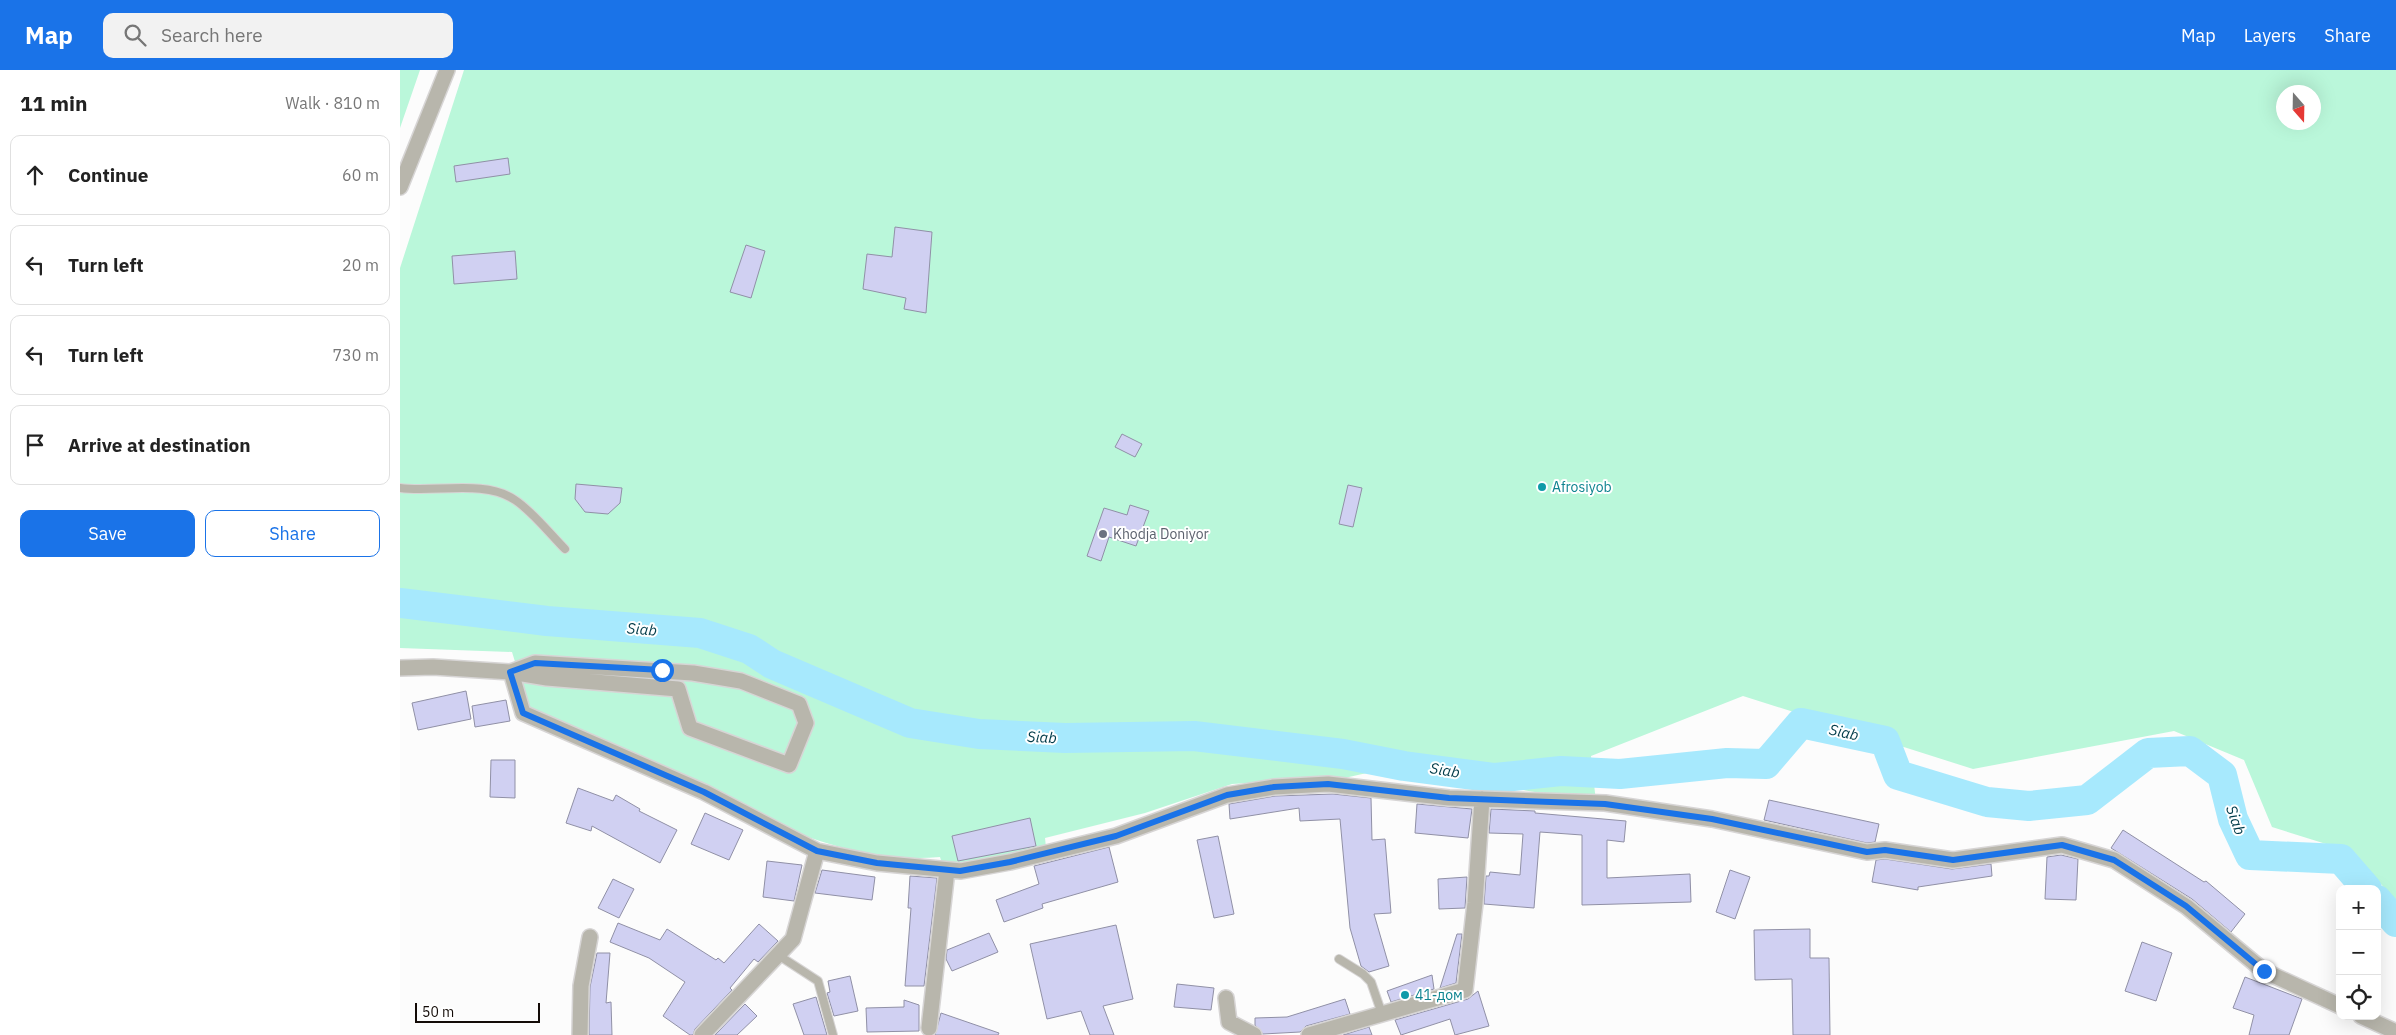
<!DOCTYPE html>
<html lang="en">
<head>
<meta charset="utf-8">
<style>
  :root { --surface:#fff; --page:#f2f2f2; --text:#222; --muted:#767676; --line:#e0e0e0; --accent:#1a73e8 }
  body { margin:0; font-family:"IBM Plex Sans",sans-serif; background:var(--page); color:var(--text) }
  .controls { position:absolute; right:15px; bottom:15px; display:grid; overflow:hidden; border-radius:10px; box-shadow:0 5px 20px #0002 }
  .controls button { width:45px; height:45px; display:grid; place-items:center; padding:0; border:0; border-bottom:1px solid var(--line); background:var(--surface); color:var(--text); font:25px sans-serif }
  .compass { position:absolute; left:1876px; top:15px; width:45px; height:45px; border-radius:50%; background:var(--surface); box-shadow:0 5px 20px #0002; rotate:160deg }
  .scale { position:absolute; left:15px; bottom:12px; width:125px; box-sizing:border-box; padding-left:5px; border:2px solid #130b07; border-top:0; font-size:14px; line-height:18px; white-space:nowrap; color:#130b07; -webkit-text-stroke:4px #fff; paint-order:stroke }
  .stop { position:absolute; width:15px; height:15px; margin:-11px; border:4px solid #1a73e8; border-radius:50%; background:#fff }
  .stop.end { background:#1a73e8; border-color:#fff; box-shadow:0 1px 5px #0008 }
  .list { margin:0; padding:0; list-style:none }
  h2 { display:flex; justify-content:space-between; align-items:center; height:65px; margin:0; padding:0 20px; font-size:21px }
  h2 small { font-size:16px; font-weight:400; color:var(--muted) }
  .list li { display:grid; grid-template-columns:32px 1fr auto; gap:15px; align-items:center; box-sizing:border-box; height:80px; margin:0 10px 10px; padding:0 10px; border:1px solid var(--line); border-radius:10px }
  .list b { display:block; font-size:19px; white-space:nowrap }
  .list em { font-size:16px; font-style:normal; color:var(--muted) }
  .actions { display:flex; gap:10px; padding:15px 20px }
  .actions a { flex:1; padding:11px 0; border:1px solid var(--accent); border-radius:10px; text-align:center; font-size:18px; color:var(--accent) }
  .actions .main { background:var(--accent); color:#fff }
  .icon { flex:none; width:28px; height:28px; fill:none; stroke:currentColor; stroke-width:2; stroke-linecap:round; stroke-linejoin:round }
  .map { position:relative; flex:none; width:1996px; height:965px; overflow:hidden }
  header { display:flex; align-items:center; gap:30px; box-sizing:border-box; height:70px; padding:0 25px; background:var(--accent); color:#fff }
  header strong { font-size:24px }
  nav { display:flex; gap:28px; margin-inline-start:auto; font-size:18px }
  .search { width:350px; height:45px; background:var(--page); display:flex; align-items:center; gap:12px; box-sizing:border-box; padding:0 18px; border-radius:10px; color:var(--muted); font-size:19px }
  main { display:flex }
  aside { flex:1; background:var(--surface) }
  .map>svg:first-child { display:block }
</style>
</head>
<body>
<header>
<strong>Map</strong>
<div class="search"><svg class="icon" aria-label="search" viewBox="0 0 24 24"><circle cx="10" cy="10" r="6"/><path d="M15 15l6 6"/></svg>Search here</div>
<nav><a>Map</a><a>Layers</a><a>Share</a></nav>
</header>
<main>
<aside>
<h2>11 min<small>Walk · 810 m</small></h2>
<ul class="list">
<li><svg class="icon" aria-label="ahead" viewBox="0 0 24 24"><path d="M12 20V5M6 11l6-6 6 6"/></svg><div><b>Continue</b></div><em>60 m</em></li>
<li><svg class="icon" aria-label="left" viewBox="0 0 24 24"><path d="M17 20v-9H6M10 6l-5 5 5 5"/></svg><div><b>Turn left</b></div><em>20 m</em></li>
<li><svg class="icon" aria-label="left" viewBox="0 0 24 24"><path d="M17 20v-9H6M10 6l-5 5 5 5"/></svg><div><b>Turn left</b></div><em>730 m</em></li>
<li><svg class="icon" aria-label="arrive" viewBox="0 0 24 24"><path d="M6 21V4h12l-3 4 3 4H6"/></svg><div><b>Arrive at destination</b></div></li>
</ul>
<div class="actions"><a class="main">Save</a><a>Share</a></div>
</aside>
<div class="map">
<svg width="1996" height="965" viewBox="0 0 1996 965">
  <rect width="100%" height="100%" fill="#fcfcfc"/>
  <path fill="#baf7da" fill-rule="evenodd" d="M 0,0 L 20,0 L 0,58 Z
    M 64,0 L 1996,0 L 1996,832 L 1955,783 L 1872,757 L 1844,690 L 1774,661 L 1573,699 L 1343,626 L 1191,686 L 1196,732 L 989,698 L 949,707 L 832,714 L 745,743 L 645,768 L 646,777 L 552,798 L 543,797 L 540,787 C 456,795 376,755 301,723 C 246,700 191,678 135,657 L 112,582 L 0,578 L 0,198 ZM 1884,22 L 1914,22 L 1914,52 L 1884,52 Z"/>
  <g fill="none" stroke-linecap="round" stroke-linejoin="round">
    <path stroke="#a7e9fd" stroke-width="30" d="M 0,533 L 147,551 L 300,563 L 349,579 L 372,594 L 510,653 L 579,664 L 665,668 L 794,666 L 943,684 L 1004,696 L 1095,708 L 1161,701 L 1220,704 L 1327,693 L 1366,694 L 1401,653 L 1485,671 L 1498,705 L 1587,732 L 1629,736 L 1687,730 L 1748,683 L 1790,681 L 1822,705 L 1833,749 L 1850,785 L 1941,789 L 1967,819
      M 1977,830 L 1996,852"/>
  </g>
  <path fill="#d0d0f2" stroke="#9090a6" d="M 108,88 L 110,104 L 56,112 L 54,96 Z
    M 495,157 L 532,162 L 526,243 L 504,239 L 506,228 L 463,219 L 467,184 L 492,187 Z
    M 346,175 L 365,181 L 351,228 L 330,222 Z
    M 115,181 L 117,209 L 54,214 L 52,186 Z
    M 722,364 L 742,374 L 735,387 L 715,377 Z
    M 176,414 L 222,418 L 220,433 L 208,444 L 185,442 L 175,429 Z
    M 948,415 L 962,418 L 953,457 L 939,454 Z
    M 730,435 L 749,441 L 736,476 L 709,467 L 701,491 L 687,486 L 704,438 L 727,445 Z
    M 66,621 L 71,649 L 18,660 L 12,633 Z
    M 106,630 L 110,651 L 75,657 L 72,636 Z
    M 91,690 L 115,690 L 115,728 L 90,727 Z
    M 178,718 L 213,731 L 216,725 L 240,739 L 239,741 L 277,760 L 260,793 L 192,756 L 191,761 L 166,753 Z
    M 933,724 L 971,728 L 972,770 L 985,769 L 991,843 L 974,844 L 989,896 L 969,902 L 961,896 L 950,858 L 940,749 L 900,751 L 899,738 L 830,749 L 829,734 L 875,726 Z
    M 1369,730 L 1479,754 L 1475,772 L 1467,773 L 1364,750 Z
    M 1017,734 L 1072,739 L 1068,768 L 1015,763 Z
    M 1091,739 L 1135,741 L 1135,743 L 1226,751 L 1224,772 L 1207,770 L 1207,808 L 1290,804 L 1291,832 L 1182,835 L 1182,765 L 1140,762 L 1134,838 L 1084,834 L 1086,806 L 1089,806 L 1090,802 L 1120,805 L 1123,764 L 1089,763 Z
    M 305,743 L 343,760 L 329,790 L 291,774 Z
    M 630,748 L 636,776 L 558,791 L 552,766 Z
    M 1723,760 L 1804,812 L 1806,811 L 1845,844 L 1831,862 L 1792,829 L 1711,778 Z
    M 818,766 L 834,844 L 814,848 L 797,770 Z
    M 709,777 L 718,812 L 642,834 L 643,838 L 604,852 L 596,830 L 639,814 L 634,796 Z
    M 1661,785 L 1678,789 L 1676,830 L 1645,829 L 1647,787 Z
    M 1485,789 L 1552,799 L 1591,794 L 1592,806 L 1518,817 L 1518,820 L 1472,812 L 1476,790 Z
    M 367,791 L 402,795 L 394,831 L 363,827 Z
    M 422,800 L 475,807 L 472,830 L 415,823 Z
    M 1330,800 L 1350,807 L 1335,849 L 1316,842 Z
    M 510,806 L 537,808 L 524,916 L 505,916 L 511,838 L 508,838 Z
    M 1067,807 L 1065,838 L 1039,839 L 1038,809 Z
    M 213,809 L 234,819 L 219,848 L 198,838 Z
    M 218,853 L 260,870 L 267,859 L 316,890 L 318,888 L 324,893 L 359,854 L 378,871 L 358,892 L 354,889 L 330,918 L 332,920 L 295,959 L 293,965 L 290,965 L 263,946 L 285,912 L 249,888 L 210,872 Z
    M 716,855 L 733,929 L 703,936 L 714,965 L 690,965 L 681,941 L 647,949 L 630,874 Z
    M 1410,859 L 1410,888 L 1429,888 L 1430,965 L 1393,965 L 1392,909 L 1355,910 L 1354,860 Z
    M 589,863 L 598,882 L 552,901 L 546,889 L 547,880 Z
    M 1057,864 L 1062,864 L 1056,913 L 1040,918 Z
    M 1742,872 L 1772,883 L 1756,931 L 1725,921 Z
    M 197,883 L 210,883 L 206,933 L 211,932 L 212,965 L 189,965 L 190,917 Z
    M 1032,905 L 1034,919 L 991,932 L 987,921 Z
    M 450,906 L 458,941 L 434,946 L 427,923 L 430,922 L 428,911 Z
    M 1845,907 L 1902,929 L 1889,965 L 1849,965 L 1854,945 L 1833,938 Z
    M 777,914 L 814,918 L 811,940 L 774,937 Z
    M 1078,921 L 1089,956 L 1055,965 L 1050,949 L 1001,965 L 995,950 L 1068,929 Z
    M 416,927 L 427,965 L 404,965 L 393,934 Z
    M 945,929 L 950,944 L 906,956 L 900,962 L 863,964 L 855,955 L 855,948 L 887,947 Z
    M 504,930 L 519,935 L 519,961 L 467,962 L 466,938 L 504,937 Z
    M 345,934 L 357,946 L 337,965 L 315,965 Z
    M 541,943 L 599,963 L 598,965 L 535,965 Z
    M 969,957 L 972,965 L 943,965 Z"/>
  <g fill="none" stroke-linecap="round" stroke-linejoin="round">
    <g stroke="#d7d5d5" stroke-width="10">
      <path id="lane" d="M 0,418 C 34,423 85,409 115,430 C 132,441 150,464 165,479
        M 378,885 L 418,911 L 433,965
        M 939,889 L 963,904 L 971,912 L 982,944"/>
    </g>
    <g stroke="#d7d5d5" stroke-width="18">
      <path id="street" d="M 0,117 L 47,0
        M 135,593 L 293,603 L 341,611 L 399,634 L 406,653 L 389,695 L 290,658 L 278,619 L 147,608 L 111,602 Z
        M 0,598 L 33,597 L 111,602 L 123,643 L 304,722 L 417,781 L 477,793 L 561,801 L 610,792 L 716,766 L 827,725 L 874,717 L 928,714 L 1049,728 L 1205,733 L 1312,749 L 1467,782 L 1485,780 L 1553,790 L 1662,775 L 1714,790 L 1787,837 L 1864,901 L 1940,936
        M 826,928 L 829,952 L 854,965
        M 1961,946 L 1996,962
        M 529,958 L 547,800
        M 180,965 L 181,916 L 190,867
        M 302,965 L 393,869 L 417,781
        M 909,965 L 1065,920 L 1075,833 L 1082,729"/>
    </g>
    <use href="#lane" stroke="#b8b6ac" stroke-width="8"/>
    <use href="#street" stroke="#b8b6ac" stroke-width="15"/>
  </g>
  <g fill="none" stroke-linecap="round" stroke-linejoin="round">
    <path stroke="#1a73e8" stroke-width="6" d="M 262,600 L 135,593 L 110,602 L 123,643 L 304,722 L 417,781 L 477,793 L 560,801 L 610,792 L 716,766 L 827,725 L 874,717 L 928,714 L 1049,728 L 1205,734 L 1312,749 L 1467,782 L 1485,780 L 1553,790 L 1662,775 L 1714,790 L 1786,836 L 1864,901"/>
  </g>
  <g fill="#0f9aa8" stroke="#fff" stroke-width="2">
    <circle cx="1142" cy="417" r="5"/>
    <circle cx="1005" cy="925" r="5"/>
  </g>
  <circle fill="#6b7280" stroke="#fff" stroke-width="2" cx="703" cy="464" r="5"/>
  <g text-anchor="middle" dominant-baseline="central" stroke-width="4" stroke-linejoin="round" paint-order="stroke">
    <g font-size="14" fill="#0d838f" stroke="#fff" text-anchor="start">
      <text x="1152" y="417">Afrosiyob</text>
      <text x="1015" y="925">41-дом</text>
    </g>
    <g font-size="14" fill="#5b616d" stroke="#fff" text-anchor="start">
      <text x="713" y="464">Khodja Doniyor</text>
    </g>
    <g font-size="15" font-style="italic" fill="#003b49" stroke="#fff">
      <text transform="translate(242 559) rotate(5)">Siab</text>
      <text transform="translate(1444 662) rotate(12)">Siab</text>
      <text transform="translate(642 667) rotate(3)">Siab</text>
      <text transform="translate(1045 700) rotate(9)">Siab</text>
      <text transform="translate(1836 750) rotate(70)">Siab</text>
    </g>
  </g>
</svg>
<div class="controls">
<button>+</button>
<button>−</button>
<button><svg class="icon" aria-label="locate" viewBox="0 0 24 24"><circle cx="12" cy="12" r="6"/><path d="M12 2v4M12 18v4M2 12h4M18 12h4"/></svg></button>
</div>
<svg class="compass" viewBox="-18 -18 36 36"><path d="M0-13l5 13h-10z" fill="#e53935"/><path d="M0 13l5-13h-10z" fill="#767676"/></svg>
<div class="scale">50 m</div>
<div class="stop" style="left:262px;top:600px"></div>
<div class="stop end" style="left:1864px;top:901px"></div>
</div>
</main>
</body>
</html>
